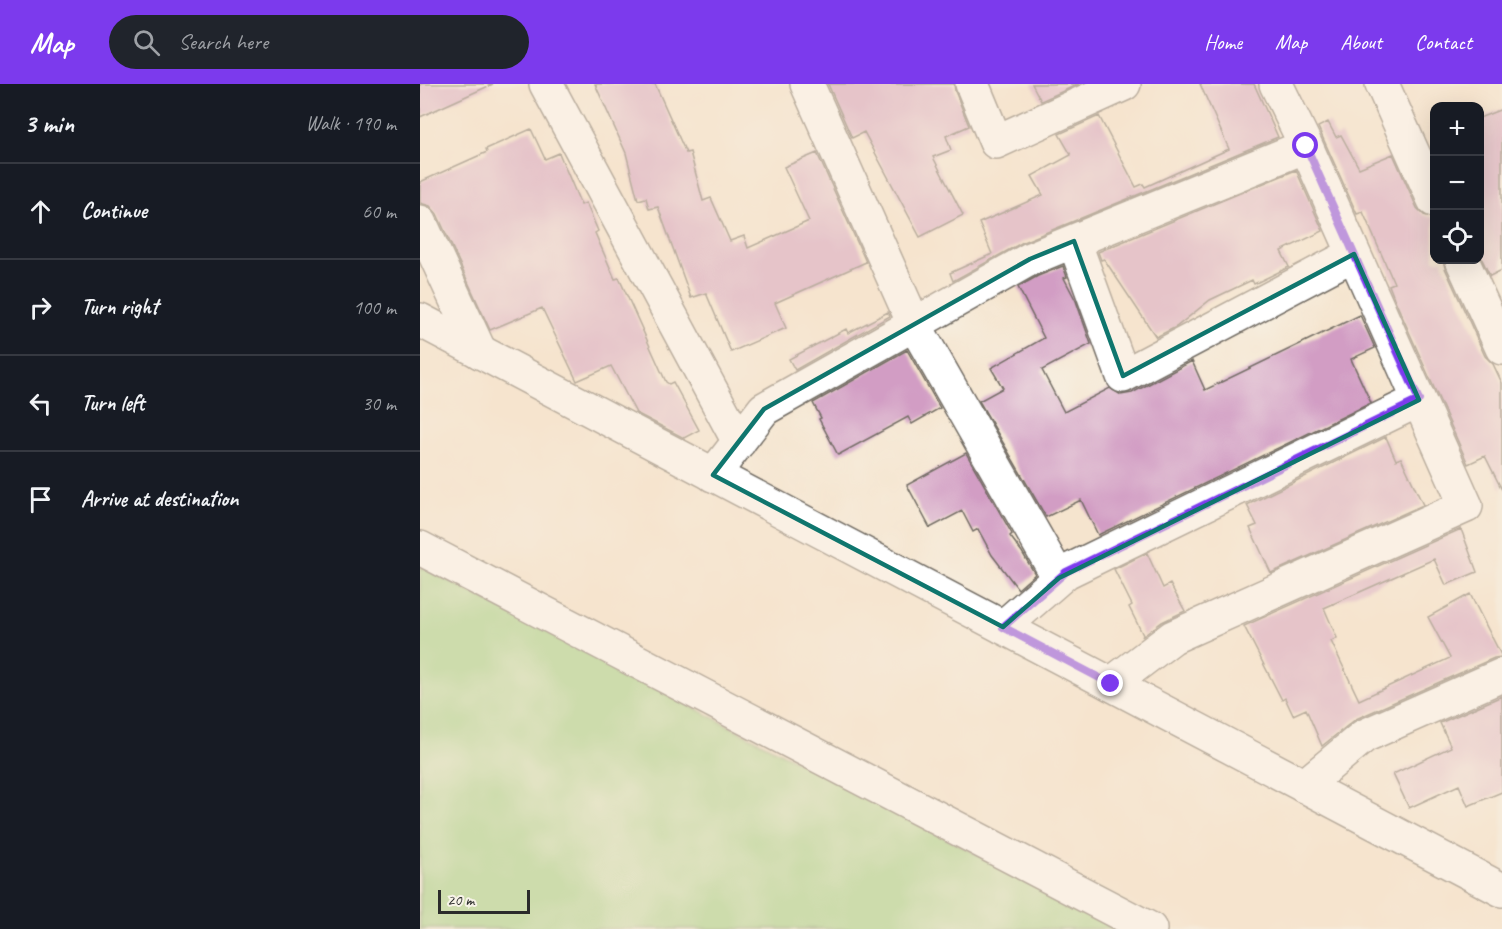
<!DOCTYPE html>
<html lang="en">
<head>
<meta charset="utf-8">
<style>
  :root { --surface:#171b24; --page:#20242c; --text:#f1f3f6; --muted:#9ea1a6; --line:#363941; --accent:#7c3aed }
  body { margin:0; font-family:Caveat,sans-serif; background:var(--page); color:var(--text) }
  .controls { position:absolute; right:18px; top:18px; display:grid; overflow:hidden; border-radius:12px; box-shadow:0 6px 24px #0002 }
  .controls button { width:54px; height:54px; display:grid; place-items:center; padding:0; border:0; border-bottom:2px solid var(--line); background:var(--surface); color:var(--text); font:30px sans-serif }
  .scale { position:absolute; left:18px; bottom:15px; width:92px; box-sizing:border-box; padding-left:6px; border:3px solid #2b2b2b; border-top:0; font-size:16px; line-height:21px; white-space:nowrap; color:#2b2b2b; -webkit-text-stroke:4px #f7f3e8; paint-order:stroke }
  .stop { position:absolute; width:18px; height:18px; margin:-14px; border:4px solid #7c3aed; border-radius:50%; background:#fff }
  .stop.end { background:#7c3aed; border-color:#fff; box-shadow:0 2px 6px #0008 }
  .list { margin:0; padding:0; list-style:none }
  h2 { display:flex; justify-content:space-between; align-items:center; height:78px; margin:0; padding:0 24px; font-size:26px }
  h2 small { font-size:20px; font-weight:400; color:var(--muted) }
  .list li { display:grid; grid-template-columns:39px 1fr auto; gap:18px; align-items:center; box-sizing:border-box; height:96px; padding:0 24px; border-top:2px solid var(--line) }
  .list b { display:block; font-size:22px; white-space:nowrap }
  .list em { font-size:20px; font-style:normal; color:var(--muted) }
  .icon { flex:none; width:33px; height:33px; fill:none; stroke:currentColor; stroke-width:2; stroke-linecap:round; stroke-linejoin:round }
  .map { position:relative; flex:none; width:1082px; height:845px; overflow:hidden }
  header { display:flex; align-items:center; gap:36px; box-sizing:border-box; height:84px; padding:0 30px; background:var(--accent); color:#fff }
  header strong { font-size:28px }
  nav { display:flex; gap:33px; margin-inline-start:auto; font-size:21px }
  .search { width:420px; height:54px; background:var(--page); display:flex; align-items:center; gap:15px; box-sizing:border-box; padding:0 21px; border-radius:33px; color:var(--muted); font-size:22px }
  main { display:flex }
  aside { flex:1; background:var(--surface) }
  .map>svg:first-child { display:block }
</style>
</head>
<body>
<header>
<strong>Map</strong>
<div class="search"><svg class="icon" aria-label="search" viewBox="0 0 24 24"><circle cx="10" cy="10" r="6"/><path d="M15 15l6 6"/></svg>Search here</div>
<nav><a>Home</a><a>Map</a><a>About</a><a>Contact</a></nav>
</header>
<main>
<aside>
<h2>3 min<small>Walk · 190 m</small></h2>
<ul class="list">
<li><svg class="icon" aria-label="ahead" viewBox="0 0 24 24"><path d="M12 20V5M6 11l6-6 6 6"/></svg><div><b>Continue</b></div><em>60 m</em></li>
<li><svg class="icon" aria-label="right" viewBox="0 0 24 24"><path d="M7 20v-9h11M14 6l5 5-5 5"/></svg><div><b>Turn right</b></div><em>100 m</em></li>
<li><svg class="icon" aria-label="left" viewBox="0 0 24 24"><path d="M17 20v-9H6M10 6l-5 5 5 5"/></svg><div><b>Turn left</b></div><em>30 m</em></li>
<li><svg class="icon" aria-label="arrive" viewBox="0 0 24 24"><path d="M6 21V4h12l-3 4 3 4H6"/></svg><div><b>Arrive at destination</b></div></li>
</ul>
</aside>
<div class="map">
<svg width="1082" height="845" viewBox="0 0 1082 845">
  <rect width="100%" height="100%" fill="#f7f3e8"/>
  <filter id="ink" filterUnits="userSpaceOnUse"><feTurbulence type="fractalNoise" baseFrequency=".0167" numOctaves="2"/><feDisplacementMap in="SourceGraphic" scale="12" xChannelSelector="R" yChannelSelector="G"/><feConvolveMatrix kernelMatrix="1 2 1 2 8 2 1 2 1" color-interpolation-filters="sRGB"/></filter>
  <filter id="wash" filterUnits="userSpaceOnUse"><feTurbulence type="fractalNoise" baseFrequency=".008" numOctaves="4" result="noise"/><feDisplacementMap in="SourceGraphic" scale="24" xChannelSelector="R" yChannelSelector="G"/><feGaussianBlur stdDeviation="1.35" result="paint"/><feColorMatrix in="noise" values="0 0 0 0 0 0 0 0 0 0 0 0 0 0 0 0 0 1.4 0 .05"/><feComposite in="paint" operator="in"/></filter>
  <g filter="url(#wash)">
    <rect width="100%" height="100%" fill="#f5e4ce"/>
    <path fill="#9bd283" stroke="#637e57" stroke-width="1.5" d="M 0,482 L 702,845 L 0,845 Z"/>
    <g id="blocks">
      <path fill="#d29dc4" d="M 0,0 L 73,0 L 0,33 Z
        M 175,0 L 235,0 L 266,69 L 270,68 L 283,117 L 291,114 L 310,157 L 324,152 L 328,164 L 389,137 L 364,83 L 397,69 L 446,178 L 355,219 L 366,244 L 311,268 L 286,209 L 271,214 L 238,123 L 229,125 L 226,114 L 218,116 L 206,69 Z
        M 408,0 L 534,0 L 535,7 L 549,42 L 526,52 L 531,66 L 513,73 L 543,131 L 500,153 L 444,48 L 432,54 Z
        M 612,0 L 659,0 L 621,17 Z
        M 780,0 L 834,0 L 858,53 L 603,158 L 533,197 L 530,189 L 572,170 L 559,139 L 623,111 L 612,92 L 651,71 L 639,50 L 679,32 L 716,103 L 723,100 L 725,103 L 809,65 Z
        M 1082,25 L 1082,186 L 1070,192 L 1059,169 L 1059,34 Z
        M 908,38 L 916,53 L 921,51 L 939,84 L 973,70 L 997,124 L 1004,131 L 1014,134 L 1014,176 L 1023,176 L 1025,184 L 1065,272 L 1073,280 L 1082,299 L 1082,406 L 1065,372 L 1048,380 L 974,214 L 969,201 L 974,199 L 943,128 L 937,130 L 898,43 Z
        M 111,45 L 125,75 L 139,69 L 161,121 L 166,119 L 178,147 L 175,149 L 195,195 L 199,194 L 246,298 L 249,300 L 253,298 L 279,346 L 264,354 L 216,329 L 191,282 L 157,297 L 122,224 L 70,246 L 17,130 L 10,122 L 0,119 L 0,98 L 67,68 L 66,65 Z
        M 876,86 L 903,147 L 861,167 L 869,183 L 834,200 L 832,196 L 790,216 L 756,243 L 736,253 L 684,175 L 681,176 L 678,168 Z
        M 643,182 L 647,193 L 644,194 L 656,217 L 671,260 L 622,286 L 644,328 L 690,304 L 701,311 L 712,309 L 772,277 L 785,306 L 940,231 L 955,264 L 931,275 L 951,319 L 678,451 L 661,416 L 626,433 L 559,317 L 583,304 L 571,284 L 624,254 L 598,203 L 618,192 Z
        M 468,228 L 470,232 L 375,286 L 369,275 L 426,245 L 428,249 Z
        M 487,266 L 520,324 L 492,340 L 488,333 L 418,371 L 399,335 L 401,334 L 393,319 Z
        M 966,353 L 976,376 L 981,374 L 1003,421 L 851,489 L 830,444 L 837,441 L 827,421 Z
        M 546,369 L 592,450 L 590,452 L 602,468 L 615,490 L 598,505 L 572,471 L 558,445 L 553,448 L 542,427 L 510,444 L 487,401 Z
        M 1041,445 L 1057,488 L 1026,501 L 1014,475 L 904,524 L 917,554 L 911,557 L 939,616 L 1030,574 L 1008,533 L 1050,510 L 1082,573 L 1074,574 L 936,635 L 902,662 L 886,625 L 873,631 L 865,614 L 862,616 L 824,542 Z
        M 727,469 L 743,504 L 750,500 L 765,527 L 742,538 L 722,553 L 723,551 L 709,523 L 712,521 L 694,485 Z
        M 1082,612 L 1082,708 L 1048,722 L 1039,701 L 989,724 L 973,690 L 1031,663 L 1020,639 Z"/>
    </g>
  </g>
  <g filter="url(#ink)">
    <use href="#blocks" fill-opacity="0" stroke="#726c64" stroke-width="1.5"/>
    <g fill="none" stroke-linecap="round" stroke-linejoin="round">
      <g stroke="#726c64" stroke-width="36">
        <path id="minor" d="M 126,0 L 319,358
          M 387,0 L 494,240 L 639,494
          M 552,0 L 576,58 L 704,0
          M 856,0 L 886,62
          M 962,0 L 1014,116
          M 0,138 L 60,268
          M 654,157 L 703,292 L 934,170
          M 1042,176 L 1082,264
          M 293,391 L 344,325 L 610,175 L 886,62 L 1046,422 L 753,553 L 691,600
          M 0,464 L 730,845
          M 583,543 L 646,488 L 999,316
          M 884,702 L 944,652 L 1082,591"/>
      </g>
      <g stroke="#726c64" stroke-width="36">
        <path id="major" d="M 0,236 L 1082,806"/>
      </g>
      <use href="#minor" stroke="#fff" stroke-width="33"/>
      <use href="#major" stroke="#fff" stroke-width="33"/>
    </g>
  </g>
  <g fill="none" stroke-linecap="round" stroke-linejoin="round" filter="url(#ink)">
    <path stroke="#7c3aed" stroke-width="8" d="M 691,600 L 583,543 L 646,488 L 999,316 L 886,62"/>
  </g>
  <path d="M0 0H1082V845H0ZM 654,157 L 703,292 L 934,170 L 999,316 L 639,494 L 583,543 L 293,391 L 344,325 L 610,175 Z" fill="#f5e4ce" fill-opacity=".55" fill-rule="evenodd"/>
  <path fill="none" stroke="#0f766e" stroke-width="4.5" stroke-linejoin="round" d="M 654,157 L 703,292 L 934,170 L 999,316 L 639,494 L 583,543 L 293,391 L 344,325 L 610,175 Z"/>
</svg>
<div class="controls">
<button>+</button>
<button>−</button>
<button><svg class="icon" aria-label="locate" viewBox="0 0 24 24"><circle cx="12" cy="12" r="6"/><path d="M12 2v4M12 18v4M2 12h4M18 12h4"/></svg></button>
</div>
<div class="scale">20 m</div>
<div class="stop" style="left:886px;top:62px"></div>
<div class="stop end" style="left:691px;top:600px"></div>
</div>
</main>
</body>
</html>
